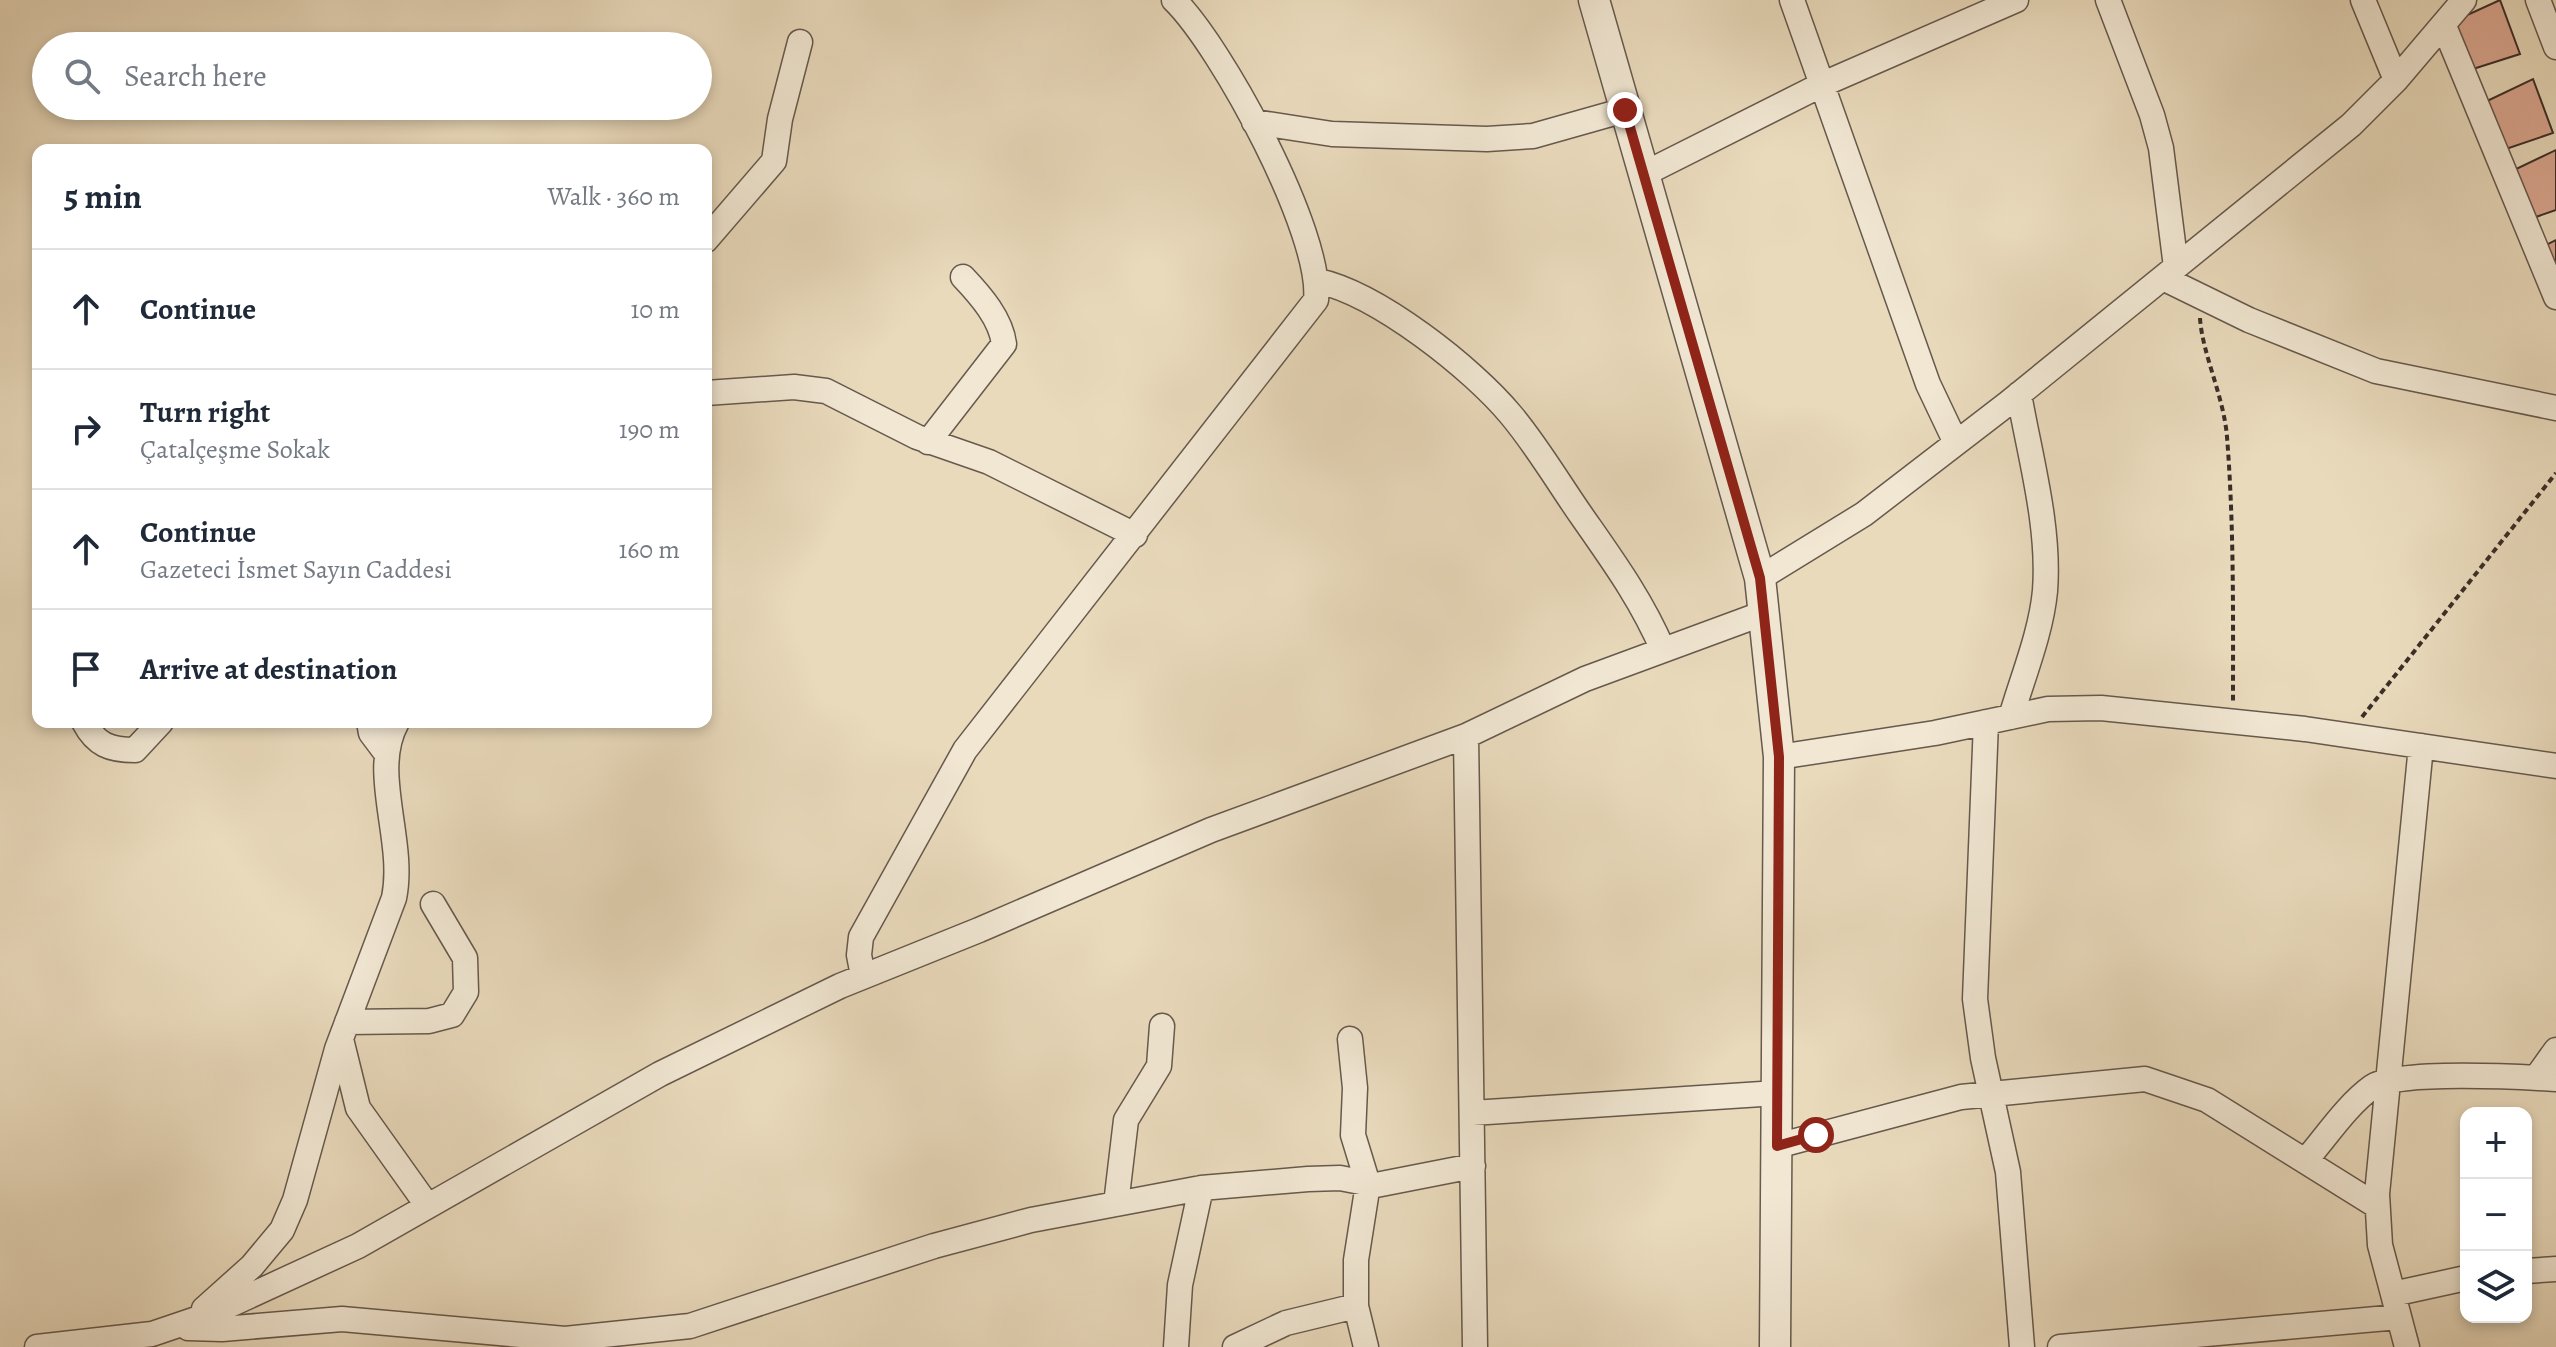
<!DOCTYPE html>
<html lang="en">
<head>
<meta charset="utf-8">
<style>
  :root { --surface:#fff; --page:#f2f2f3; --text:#1f2937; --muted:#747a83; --line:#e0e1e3 }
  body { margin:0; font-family:Alegreya,serif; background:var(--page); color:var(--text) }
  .controls { position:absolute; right:24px; bottom:24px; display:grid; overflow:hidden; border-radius:16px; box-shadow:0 4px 12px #0003 }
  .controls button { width:72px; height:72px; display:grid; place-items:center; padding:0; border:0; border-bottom:2px solid var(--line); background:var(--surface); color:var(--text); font:40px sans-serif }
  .stop { position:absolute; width:24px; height:24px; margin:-18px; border:6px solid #8f2418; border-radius:50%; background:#fff }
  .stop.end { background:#8f2418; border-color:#fff; box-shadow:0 2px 8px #0008 }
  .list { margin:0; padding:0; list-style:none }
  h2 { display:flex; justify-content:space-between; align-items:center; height:104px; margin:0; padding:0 32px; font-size:34px }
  h2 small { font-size:26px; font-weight:400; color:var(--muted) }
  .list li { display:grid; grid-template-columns:52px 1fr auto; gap:24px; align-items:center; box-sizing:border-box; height:120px; padding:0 32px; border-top:2px solid var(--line) }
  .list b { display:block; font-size:30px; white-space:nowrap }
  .list p { margin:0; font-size:26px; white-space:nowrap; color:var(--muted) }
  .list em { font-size:26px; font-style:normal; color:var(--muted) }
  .icon { flex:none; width:44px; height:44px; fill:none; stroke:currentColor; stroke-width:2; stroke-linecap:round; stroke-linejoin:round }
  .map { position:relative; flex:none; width:2556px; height:1347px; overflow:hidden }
  .search { position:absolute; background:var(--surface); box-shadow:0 4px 12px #0003; left:32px; top:32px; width:680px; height:88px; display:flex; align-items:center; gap:20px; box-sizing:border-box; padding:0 28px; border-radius:44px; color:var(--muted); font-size:30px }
  .panel { position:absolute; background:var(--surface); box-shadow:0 4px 12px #0003; left:32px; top:144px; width:680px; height:584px; border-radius:16px }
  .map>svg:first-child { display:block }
</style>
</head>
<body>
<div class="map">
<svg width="2556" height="1347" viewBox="0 0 2556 1347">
  <rect width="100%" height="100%" fill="#e9dabc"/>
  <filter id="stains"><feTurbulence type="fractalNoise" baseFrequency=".0025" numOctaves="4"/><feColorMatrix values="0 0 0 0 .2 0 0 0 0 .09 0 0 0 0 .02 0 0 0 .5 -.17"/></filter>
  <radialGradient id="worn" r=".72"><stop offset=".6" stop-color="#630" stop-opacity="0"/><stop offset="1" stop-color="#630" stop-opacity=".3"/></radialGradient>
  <path fill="#dba791" stroke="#3b2e28" stroke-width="2" d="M 2500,0 L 2520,54 L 2473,69 L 2454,21 Z
    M 2533,79 L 2553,133 L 2506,149 L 2487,101 Z
    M 2556,150 L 2556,210 L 2533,218 L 2514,170 Z
    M 2556,240 L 2556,280 L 2542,247 Z"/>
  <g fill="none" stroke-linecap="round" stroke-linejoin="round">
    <g stroke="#66594d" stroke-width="27">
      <path id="minor" d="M 1792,0 L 1928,384 L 1956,443
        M 2108,0 L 2152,115 L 2161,148 L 2176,267
        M 2363,0 L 2396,80
        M 2538,0 L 2556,47
        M 2444,26 L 2556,297
        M 1254,122 L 1332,134 L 1487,139 L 1533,136 L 1625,110
        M 1644,174 L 1821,85 L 2016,0
        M 706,240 L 774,161 L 780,119 L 800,42
        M 2163,278 L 2249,320 L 2376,371 L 2556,408
        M 1318,281 C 1378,294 1472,368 1511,415 C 1537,446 1558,482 1581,515 C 1613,561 1641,599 1663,650
        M 706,393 L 794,387 L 826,391 L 917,437 L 989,462 L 1135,535
        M 928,442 L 1004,344 C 1001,319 981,296 963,277
        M 1760,578 L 1864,514 L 2007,404 L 2351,125 L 2396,80 L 2464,0
        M 2011,717 C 2023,676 2041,633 2045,591 C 2050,526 2030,457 2019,394
        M 84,722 C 96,745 110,750 135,750 L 161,722
        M 369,722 L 371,733 L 386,753
        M 1986,722 L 1975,999 L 1983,1058 L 2008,1172 L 2022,1347
        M 1466,736 L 1475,1347
        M 1779,757 L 1935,733 L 2048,709 L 2101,708 L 2305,729 L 2556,766
        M 863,976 L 859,955 L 861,937 L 965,750 L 1316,300 C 1323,234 1222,47 1174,0
        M 347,1022 L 429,1021 L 452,1015 L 466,992 L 465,958 L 433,904
        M 341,1039 L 358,1108 L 427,1205
        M 1350,1039 L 1355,1088 L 1353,1135 L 1368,1184 L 1356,1260 L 1356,1306 L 1366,1347
        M 2536,1078 L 2556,1050
        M 1472,1113 L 1777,1093
        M 1777,1146 L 1961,1097 L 2145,1079 L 2207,1100 L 2377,1206
        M 2306,1160 C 2326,1137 2347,1105 2372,1087 C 2395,1070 2523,1077 2556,1079
        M 1116,1204 L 1126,1120 L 1159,1066 L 1162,1026
        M 2526,1271 L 2556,1269
        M 2393,1294 L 2466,1278
        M 204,1309 L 252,1266 L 282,1230 L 295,1200 L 337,1049 L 394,898 C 406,840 369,772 397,722
        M 188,1328 L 222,1329 L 342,1319 L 565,1339 L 690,1326 L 934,1246 L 1031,1220 L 1201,1188 L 1308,1179 L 1340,1178 L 1376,1185 L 1473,1166
        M 37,1347 L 152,1334 L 208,1315 L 358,1246 L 660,1074 L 840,986 L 979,930 L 1211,830 L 1466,736 L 1585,679 L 1764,613
        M 1176,1347 L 1180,1285 L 1201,1188
        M 1235,1347 L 1286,1323 L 1356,1306
        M 2060,1347 L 2399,1317
        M 2407,1347 L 2380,1245 L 2377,1194 L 2421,746"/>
    </g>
    <g stroke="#66594d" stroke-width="33">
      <path id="tertiary" d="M 1594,0 L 1760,578 L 1779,757 L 1775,1347"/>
    </g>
    <path stroke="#3b2e28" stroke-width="4" stroke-dasharray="6 4" stroke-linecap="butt" d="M 2200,318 C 2202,353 2224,397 2227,437 C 2234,525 2233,614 2233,701
      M 2362,717 L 2556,473"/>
    <use href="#minor" stroke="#f1e7d3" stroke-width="24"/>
    <use href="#tertiary" stroke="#f1e7d3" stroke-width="30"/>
  </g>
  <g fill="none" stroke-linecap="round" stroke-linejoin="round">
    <path stroke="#8f2418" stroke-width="10" d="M 1625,110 L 1760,578 L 1779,757 L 1777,1146 L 1816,1135"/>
  </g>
  <rect width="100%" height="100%" filter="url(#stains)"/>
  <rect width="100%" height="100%" fill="url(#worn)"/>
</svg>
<div class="controls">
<button>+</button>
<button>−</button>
<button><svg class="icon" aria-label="layers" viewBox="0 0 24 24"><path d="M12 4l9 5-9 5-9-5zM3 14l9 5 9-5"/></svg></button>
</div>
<div class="stop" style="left:1816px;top:1135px"></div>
<div class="stop end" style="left:1625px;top:110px"></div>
<div class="search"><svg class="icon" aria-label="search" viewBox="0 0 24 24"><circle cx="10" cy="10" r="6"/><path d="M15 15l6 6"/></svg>Search here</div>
<section class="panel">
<h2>5 min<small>Walk · 360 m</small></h2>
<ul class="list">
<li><svg class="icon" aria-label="ahead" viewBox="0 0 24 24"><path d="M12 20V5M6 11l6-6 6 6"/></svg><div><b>Continue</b></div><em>10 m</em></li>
<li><svg class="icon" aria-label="right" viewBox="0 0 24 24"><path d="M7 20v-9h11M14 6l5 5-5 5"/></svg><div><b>Turn right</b><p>Çatalçeşme Sokak</p></div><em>190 m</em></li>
<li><svg class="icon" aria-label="ahead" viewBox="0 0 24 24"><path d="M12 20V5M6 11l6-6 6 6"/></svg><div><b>Continue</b><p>Gazeteci İsmet Sayın Caddesi</p></div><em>160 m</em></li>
<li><svg class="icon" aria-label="arrive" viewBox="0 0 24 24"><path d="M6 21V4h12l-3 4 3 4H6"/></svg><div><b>Arrive at destination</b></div></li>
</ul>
</section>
</div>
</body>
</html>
